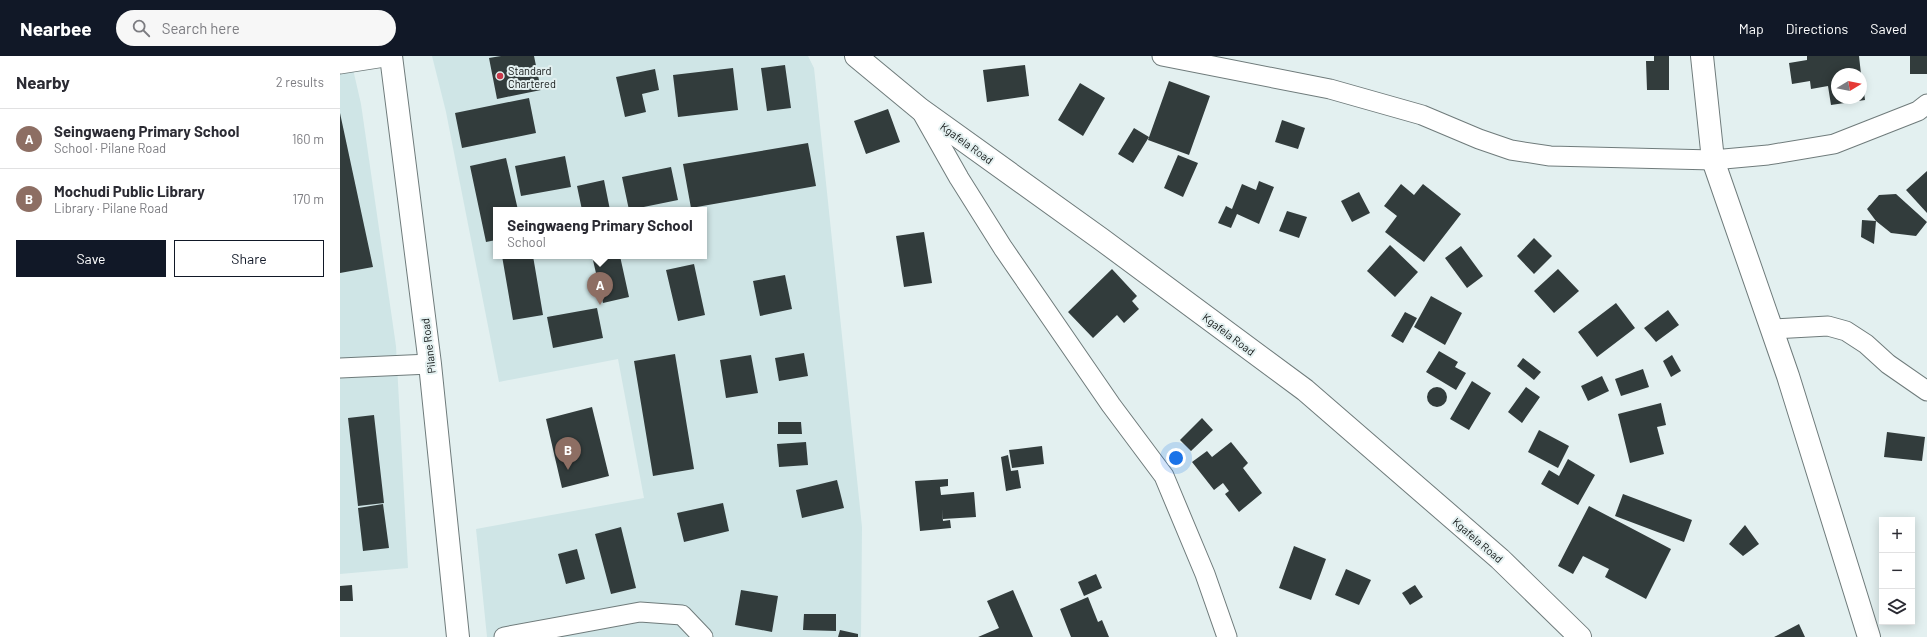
<!DOCTYPE html>
<html lang="en">
<head>
<meta charset="utf-8">
<style>
  :root { --surface:#fff; --page:#f7f7f7; --text:#2b2b33; --muted:#7c7c81; --line:#e1e1e2; --accent:#111827 }
  body { margin:0; font-family:Barlow,sans-serif; background:var(--page); color:var(--text) }
  .controls { position:absolute; right:12px; bottom:12px; display:grid; overflow:hidden; border-radius:0px; box-shadow:0 2px 10px #0003 }
  .controls button { width:36px; height:36px; display:grid; place-items:center; padding:0; border:0; border-bottom:1px solid var(--line); background:var(--surface); color:var(--text); font:20px sans-serif }
  .compass { position:absolute; left:1491px; top:12px; width:36px; height:36px; border-radius:50%; background:var(--surface); box-shadow:0 2px 10px #0003; rotate:80deg }
  .you { position:absolute; left:836px; top:402px; width:14px; height:14px; margin:-10px; border:3px solid #fff; border-radius:50%; background:#1a73e8; box-shadow:0 0 0 6px #1a73e833 }
  .badge { display:grid; place-items:center; width:26px; height:26px; border-radius:50%; background:var(--accent); color:#fff; font-size:13px; font-weight:700 }
  .pin { position:absolute; translate:-50% -33px; filter:drop-shadow(0 1px 2px #0008) }
  .pin::after { content:''; position:absolute; top:21px; width:14px; height:12px; background:inherit; clip-path:polygon(0 0,100% 0,50% 100%) }
  .popup { position:absolute; left:153px; top:151px; width:214px; height:52px; box-sizing:border-box; display:grid; place-content:center; border-radius:0px; background:var(--surface); filter:drop-shadow(0 1px 3px #0005); font-size:13px; white-space:nowrap; color:var(--muted) }
  .popup b { font-size:15px; color:var(--text) }
  .popup::after { content:''; position:absolute; left:50%; top:100%; margin-left:-8px; border:8px solid transparent; border-top-color:var(--surface) }
  .list { margin:0; padding:0; list-style:none }
  h2 { display:flex; justify-content:space-between; align-items:center; height:52px; margin:0; padding:0 16px; font-size:17px }
  h2 small { font-size:13px; font-weight:400; color:var(--muted) }
  .list li { display:grid; grid-template-columns:26px 1fr auto; gap:12px; align-items:center; box-sizing:border-box; height:60px; padding:0 16px; border-top:1px solid var(--line) }
  .list b { display:block; font-size:15px; white-space:nowrap }
  .list p { margin:0; font-size:13px; white-space:nowrap; color:var(--muted) }
  .list em { font-size:13px; font-style:normal; color:var(--muted) }
  .actions { display:flex; gap:8px; padding:12px 16px }
  .actions a { flex:1; padding:9px 0; border:1px solid var(--accent); border-radius:0px; text-align:center; font-size:14px; color:var(--accent) }
  .actions .main { background:var(--accent); color:#fff }
  .icon { flex:none; width:22px; height:22px; fill:none; stroke:currentColor; stroke-width:2; stroke-linecap:round; stroke-linejoin:round }
  .map { position:relative; flex:none; width:1587px; height:581px; overflow:hidden }
  header { display:flex; align-items:center; gap:24px; box-sizing:border-box; height:56px; padding:0 20px; background:var(--accent); color:#fff }
  header strong { font-size:19px }
  nav { display:flex; gap:22px; margin-inline-start:auto; font-size:14px }
  .search { width:280px; height:36px; background:var(--page); display:flex; align-items:center; gap:10px; box-sizing:border-box; padding:0 14px; border-radius:22px; color:var(--muted); font-size:15px }
  main { display:flex }
  aside { flex:1; background:var(--surface) }
  .map>svg:first-child { display:block }
</style>
</head>
<body>
<header>
<strong>Nearbee</strong>
<div class="search"><svg class="icon" aria-label="search" viewBox="0 0 24 24"><circle cx="10" cy="10" r="6"/><path d="M15 15l6 6"/></svg>Search here</div>
<nav><a>Map</a><a>Directions</a><a>Saved</a></nav>
</header>
<main>
<aside>
<h2>Nearby<small>2 results</small></h2>
<ul class="list">
<li><span class="badge" style="background:#8d6e63">A</span><div><b>Seingwaeng Primary School</b><p>School · Pilane Road</p></div><em>160 m</em></li>
<li><span class="badge" style="background:#8d6e63">B</span><div><b>Mochudi Public Library</b><p>Library · Pilane Road</p></div><em>170 m</em></li>
</ul>
<div class="actions"><a class="main">Save</a><a>Share</a></div>
</aside>
<div class="map">
<svg width="1587" height="581" viewBox="0 0 1587 581">
  <rect width="100%" height="100%" fill="#e3f0f0"/>
  <path fill="#cfe5e6" fill-rule="evenodd" d="M 0,0 L 10,0 L 21,48 L 56,290 L 68,512 L 0,518 Z
    M 92,0 L 468,0 L 474,12 L 522,471 L 521,581 L 147,581 L 136,473 L 304,442 L 278,303 L 159,326 L 106,56 ZM 156,154 L 364,154 L 364,200 L 156,200 Z"/>
  <path fill="#323c3c" d="M 161,0 L 194,0 L 201,34 L 157,43 L 149,2 Z
    M 1314,0 L 1329,0 L 1329,34 L 1307,34 L 1306,5 L 1314,5 Z
    M 1467,0 L 1519,0 L 1521,18 L 1497,18 L 1497,42 L 1521,42 L 1522,21 L 1525,44 L 1491,49 L 1488,30 L 1471,33 L 1470,25 L 1452,28 L 1449,7 L 1467,4 Z
    M 1570,0 L 1587,0 L 1587,18 L 1570,18 Z
    M 445,9 L 451,52 L 427,55 L 421,12 Z
    M 685,9 L 689,40 L 647,46 L 643,14 Z
    M 393,12 L 398,54 L 338,61 L 333,19 Z
    M 315,13 L 319,34 L 302,38 L 306,56 L 285,61 L 276,21 Z
    M 829,25 L 870,40 L 849,99 L 808,84 Z
    M 740,27 L 765,42 L 743,80 L 718,64 Z
    M 189,42 L 196,77 L 122,92 L 115,57 Z
    M 548,53 L 560,86 L 526,98 L 514,65 Z
    M 0,57 L 33,211 L 0,217 Z
    M 942,64 L 965,72 L 958,93 L 935,86 Z
    M 794,72 L 809,81 L 793,107 L 778,98 Z
    M 468,87 L 476,130 L 351,152 L 343,108 Z
    M 838,99 L 858,107 L 843,141 L 824,132 Z
    M 225,100 L 231,131 L 181,140 L 175,110 Z
    M 166,102 L 178,154 L 156,154 L 156,184 L 146,186 L 130,110 Z
    M 331,111 L 338,144 L 289,154 L 282,121 Z
    M 1587,115 L 1587,157 L 1566,134 Z
    M 264,124 L 270,154 L 242,154 L 237,130 Z
    M 919,125 L 934,131 L 919,168 L 897,158 L 891,172 L 878,167 L 886,150 L 892,153 L 902,128 L 916,134 Z
    M 1061,128 L 1074,139 L 1083,128 L 1121,158 L 1084,206 L 1045,176 L 1057,160 L 1044,150 Z
    M 1019,136 L 1030,157 L 1012,166 L 1001,145 Z
    M 1556,138 L 1587,166 L 1576,180 L 1551,177 L 1536,165 L 1534,188 L 1521,181 L 1522,164 L 1536,165 L 1527,153 L 1539,139 Z
    M 947,155 L 967,161 L 959,182 L 939,175 Z
    M 584,176 L 592,227 L 564,231 L 556,180 Z
    M 1194,182 L 1212,200 L 1194,218 L 1177,200 Z
    M 1050,189 L 1078,216 L 1055,241 L 1027,215 Z
    M 1121,190 L 1143,220 L 1127,232 L 1105,202 Z
    M 162,200 L 193,200 L 203,259 L 173,264 Z
    M 252,200 L 280,200 L 289,241 L 263,247 Z
    M 354,208 L 365,259 L 338,265 L 326,214 Z
    M 772,213 L 797,240 L 792,245 L 799,253 L 784,267 L 777,259 L 753,282 L 728,256 Z
    M 1218,213 L 1239,235 L 1214,257 L 1194,235 Z
    M 445,219 L 452,253 L 420,260 L 413,225 Z
    M 1091,240 L 1122,257 L 1105,289 L 1074,271 Z
    M 1276,247 L 1295,272 L 1257,301 L 1238,276 Z
    M 257,252 L 263,282 L 213,292 L 207,261 Z
    M 1328,254 L 1339,269 L 1316,286 L 1304,272 Z
    M 1065,256 L 1077,262 L 1063,287 L 1051,280 Z
    M 1099,295 L 1118,306 L 1115,311 L 1126,317 L 1116,334 L 1086,316 Z
    M 464,297 L 468,320 L 439,325 L 435,302 Z
    M 335,298 L 354,413 L 313,420 L 294,305 Z
    M 411,299 L 418,337 L 386,342 L 380,304 Z
    M 1332,299 L 1341,315 L 1331,321 L 1323,305 Z
    M 1183,302 L 1201,316 L 1194,324 L 1177,310 Z
    M 1303,313 L 1309,331 L 1281,340 L 1275,323 Z
    M 1262,320 L 1269,335 L 1248,345 L 1241,330 Z
    M 1132,325 L 1151,337 L 1129,374 L 1110,363 Z
    M 1186,331 L 1200,341 L 1182,367 L 1168,356 Z
    M1087 341a10 10 0 1 1 20 0a10 10 0 1 1-20 0Z
    M 1321,347 L 1326,369 L 1317,371 L 1324,398 L 1290,407 L 1278,358 Z
    M 252,351 L 269,420 L 222,432 L 206,363 Z
    M 34,359 L 44,447 L 18,450 L 8,362 Z
    M 862,362 L 873,374 L 851,395 L 840,384 Z
    M 438,366 L 461,366 L 462,378 L 438,378 Z
    M 1199,374 L 1229,390 L 1218,412 L 1188,396 Z
    M 1547,376 L 1585,381 L 1582,405 L 1544,401 Z
    M 466,386 L 468,409 L 439,411 L 437,388 Z
    M 891,386 L 908,407 L 903,412 L 922,437 L 899,456 L 885,438 L 889,435 L 883,427 L 874,434 L 852,406 L 867,395 L 872,401 Z
    M 702,390 L 704,408 L 672,412 L 669,394 Z
    M 668,399 L 671,415 L 678,414 L 681,432 L 666,435 L 661,401 Z
    M 1228,403 L 1255,419 L 1238,449 L 1201,428 L 1209,414 L 1219,420 Z
    M 608,423 L 608,430 L 600,431 L 601,439 L 634,436 L 636,461 L 603,463 L 602,453 L 603,465 L 610,464 L 611,472 L 580,475 L 575,425 Z
    M 497,424 L 504,452 L 462,462 L 456,434 Z
    M 1283,438 L 1352,464 L 1344,486 L 1275,460 Z
    M 383,447 L 389,475 L 344,486 L 337,457 Z
    M 43,448 L 49,492 L 23,495 L 18,452 Z
    M 1249,450 L 1331,493 L 1306,543 L 1265,521 L 1269,513 L 1243,500 L 1233,518 L 1218,510 Z
    M 1405,469 L 1419,488 L 1403,500 L 1389,488 Z
    M 281,471 L 296,532 L 271,538 L 255,478 Z
    M 954,490 L 986,503 L 971,544 L 939,532 Z
    M 237,493 L 245,523 L 226,528 L 218,498 Z
    M 1006,513 L 1031,524 L 1019,549 L 995,539 Z
    M 756,518 L 762,532 L 744,540 L 738,526 Z
    M 12,529 L 13,545 L 0,545 L 0,530 Z
    M 1075,529 L 1083,541 L 1070,549 L 1062,537 Z
    M 401,534 L 438,540 L 432,576 L 395,569 Z
    M 673,534 L 693,581 L 638,581 L 659,572 L 647,545 Z
    M 748,541 L 758,566 L 762,564 L 769,581 L 731,581 L 720,553 Z
    M 464,558 L 496,558 L 496,575 L 463,574 Z
    M 1459,568 L 1465,581 L 1434,581 Z
    M 500,574 L 518,578 L 518,581 L 498,581 Z"/>
  <g fill="none" stroke-linecap="round" stroke-linejoin="round">
    <g stroke="#6f7b7b" stroke-width="21">
      <path id="minor" d="M 822,0 L 990,33 L 1082,59 L 1139,83 L 1171,94 L 1210,100 L 1373,104 L 1428,99 L 1494,88 L 1578,55 L 1587,48
        M 0,8 L 51,0
        M 580,53 L 619,122 L 663,192 L 771,349 L 824,420 L 865,518 L 887,581
        M 1432,273 L 1488,270 L 1506,275 L 1526,288 L 1548,308 L 1587,335
        M 0,312 L 90,308
        M 164,581 L 300,556 L 342,559 L 363,581"/>
    </g>
    <g stroke="#6f7b7b" stroke-width="24">
      <path id="tertiary" d="M 516,0 L 580,53 L 761,183 L 965,334 L 1160,503 L 1240,581
        M 1362,0 L 1373,104 L 1448,320 L 1529,581"/>
    </g>
    <g stroke="#6f7b7b" stroke-width="24">
      <path id="secondary" d="M 51,0 L 90,308 L 118,581"/>
    </g>
    <use href="#minor" stroke="#fff" stroke-width="19"/>
    <use href="#tertiary" stroke="#fff" stroke-width="22"/>
    <use href="#secondary" stroke="#fff" stroke-width="22"/>
  </g>
  <circle fill="#c9394a" stroke="#e3f0f0" stroke-width="1.5" cx="160" cy="20" r="4"/>
  <g text-anchor="middle" dominant-baseline="central" stroke-width="4" stroke-linejoin="round" paint-order="stroke">
    <g font-size="11" fill="#101414" stroke="#e3f0f0" text-anchor="start">
      <text x="168" y="14">Standard<tspan x="168" dy="13">Chartered</tspan></text>
    </g>
    <g font-size="11" fill="#101414" stroke="#e3f0f0">
      <text transform="translate(627 87) rotate(36)">Kgafela Road</text>
      <text transform="translate(889 278) rotate(37)">Kgafela Road</text>
      <text transform="translate(88 290) rotate(-97)">Pilane Road</text>
      <text transform="translate(1138 484) rotate(41)">Kgafela Road</text>
    </g>
  </g>
</svg>
<div class="controls">
<button>+</button>
<button>−</button>
<button><svg class="icon" aria-label="layers" viewBox="0 0 24 24"><path d="M12 4l9 5-9 5-9-5zM3 14l9 5 9-5"/></svg></button>
</div>
<svg class="compass" viewBox="-18 -18 36 36"><path d="M0-13l5 13h-10z" fill="#e53935"/><path d="M0 13l5-13h-10z" fill="#7c7c81"/></svg>
<div class="you"></div>
<div class="pin badge" style="left:260px;top:249px;background:#8d6e63">A</div>
<div class="popup"><b>Seingwaeng Primary School</b>School</div>
<div class="pin badge" style="left:228px;top:414px;background:#8d6e63">B</div>
</div>
</main>
</body>
</html>
